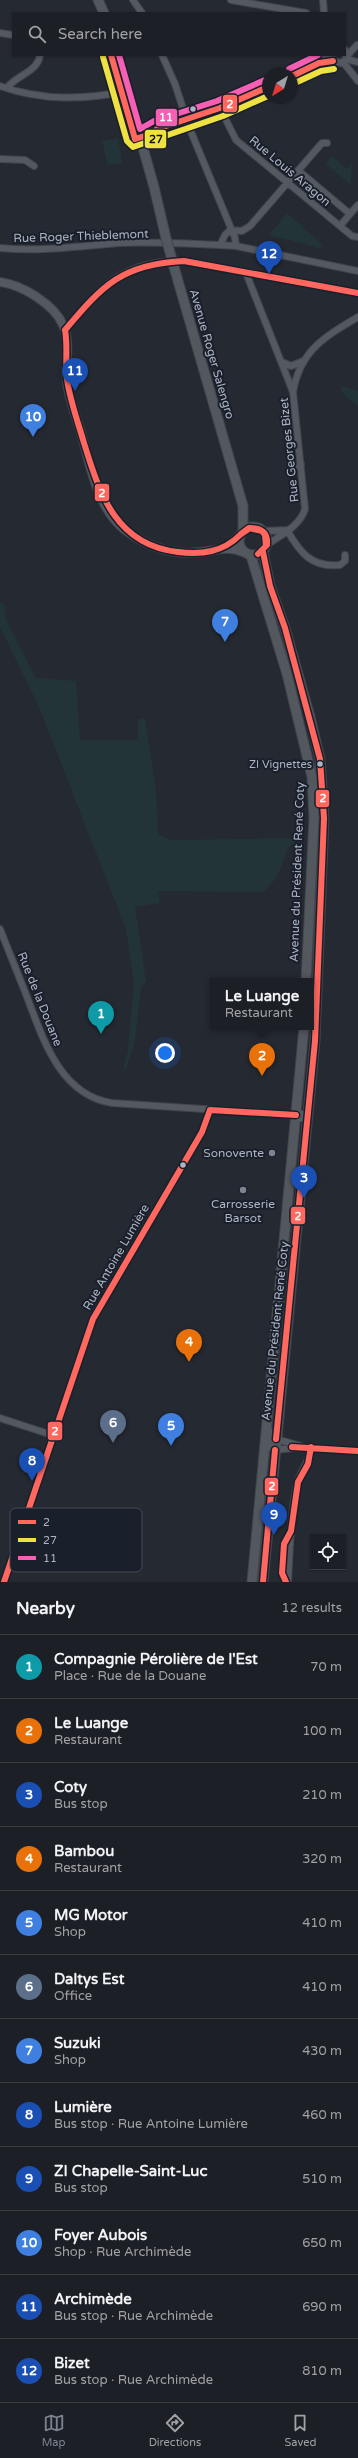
<!DOCTYPE html>
<html lang="en">
<head>
<meta charset="utf-8">
<style>
  :root { --surface:#1c1f25; --page:#292c32; --text:#f1f3f6; --muted:#a0a2a7; --line:#3a3d42; --accent:#7d8491 }
  body { margin:0; font-family:"Varela Round",sans-serif; background:var(--page); color:var(--text) }
  .controls { position:absolute; right:12px; bottom:12px; display:grid; overflow:hidden; border-radius:0px; box-shadow:0 1px 3px #0004 }
  .controls button { width:36px; height:36px; display:grid; place-items:center; padding:0; border:0; border-bottom:1px solid var(--line); background:var(--surface); color:var(--text); font:20px sans-serif }
  .compass { position:absolute; left:262px; top:68px; width:36px; height:36px; border-radius:50%; background:var(--surface); box-shadow:0 1px 3px #0004; rotate:218deg }
  .you { position:absolute; left:165px; top:1053px; width:14px; height:14px; margin:-10px; border:3px solid #fff; border-radius:50%; background:#1a73e8; box-shadow:0 0 0 6px #1a73e833 }
  .badge { display:grid; place-items:center; width:26px; height:26px; border-radius:50%; background:var(--accent); color:#fff; font-size:13px; font-weight:700 }
  .pin { position:absolute; translate:-50% -33px; filter:drop-shadow(0 1px 2px #0008) }
  .pin::after { content:''; position:absolute; top:21px; width:14px; height:12px; background:inherit; clip-path:polygon(0 0,100% 0,50% 100%) }
  .popup { position:absolute; left:210px; top:978px; width:104px; height:52px; box-sizing:border-box; display:grid; place-content:center; border-radius:0px; background:var(--surface); filter:drop-shadow(0 1px 3px #0005); font-size:13px; white-space:nowrap; color:var(--muted) }
  .popup b { font-size:15px; color:var(--text) }
  .popup::after { content:''; position:absolute; left:50%; top:100%; margin-left:-8px; border:8px solid transparent; border-top-color:var(--surface) }
  .list { margin:0; padding:0; list-style:none }
  h2 { display:flex; justify-content:space-between; align-items:center; height:52px; margin:0; padding:0 16px; font-size:17px }
  h2 small { font-size:13px; font-weight:400; color:var(--muted) }
  .list li { display:grid; grid-template-columns:26px 1fr auto; gap:12px; align-items:center; box-sizing:border-box; height:64px; padding:0 16px; border-top:1px solid var(--line) }
  .list b { display:block; font-size:15px; white-space:nowrap }
  .list p { margin:0; font-size:13px; white-space:nowrap; color:var(--muted) }
  .list em { font-size:13px; font-style:normal; color:var(--muted) }
  .icon { flex:none; width:22px; height:22px; fill:none; stroke:currentColor; stroke-width:2; stroke-linecap:round; stroke-linejoin:round }
  .map { position:relative; flex:none; width:358px; height:1582px; overflow:hidden }
  .search { position:absolute; background:var(--surface); box-shadow:0 1px 3px #0004; left:12px; right:12px; top:12px; height:44px; display:flex; align-items:center; gap:10px; box-sizing:border-box; padding:0 14px; border-radius:0px; color:var(--muted); font-size:15px }
  .sheet { height:820px; background:var(--surface) }
  nav { display:flex; justify-content:space-around; align-items:center; box-sizing:border-box; height:56px; border-top:1px solid var(--line); background:var(--surface); font-size:11px; color:var(--muted) }
  nav a { display:grid; justify-items:center; gap:2px }
  nav .on { color:var(--accent) }
  .map>svg:first-child { display:block }
</style>
</head>
<body>
<div class="map">
<svg width="358" height="1582" viewBox="0 0 358 1582">
  <rect width="100%" height="100%" fill="#252931"/>
  <path fill="#233438" d="M 118,138 L 122,163 L 108,165 L 102,141 Z
    M 332,156 L 347,169 L 352,163 L 351,185 L 326,164 Z
    M 287,213 L 323,245 L 320,248 L 269,235 Z
    M 341,386 L 358,391 L 358,409 L 357,405 L 343,394 Z
    M 0,602 L 4,604 L 6,620 L 36,678 L 76,681 L 80,740 L 138,740 L 138,719 L 145,718 L 156,791 L 158,834 L 170,840 L 298,838 L 294,844 L 288,847 C 283,863 278,880 263,892 L 158,891 L 160,903 L 135,907 L 146,981 L 141,987 L 135,1041 L 126,1069 L 123,1068 L 128,1051 L 134,983 L 126,929 L 39,707 L 0,627 Z"/>
  <g fill="none" stroke-linecap="round" stroke-linejoin="round">
    <g stroke="#41444b" stroke-width="8">
      <path id="minor" d="M 133,0 L 142,13
        M 231,0 L 306,13
        M 323,0 L 324,13
        M 0,33 L 13,35
        M 162,55 L 175,84 L 189,127 L 235,238 L 236,246
        M 330,55 L 333,61 L 341,63 L 346,59 L 345,50
        M 347,56 L 357,45
        M 346,59 L 358,62
        M 343,62 L 358,81
        M 292,76 L 319,63 L 328,55
        M 0,86 C 43,101 84,100 127,91
        M 7,88 C 16,75 38,72 40,55
        M 220,108 L 236,140 L 352,236 L 358,237
        M 133,133 L 186,120 L 226,106 L 268,87
        M 135,139 L 151,134 L 157,129
        M 0,159 L 25,160 L 34,166
        M 299,171 L 350,214 L 340,226
        M 350,214 L 358,205
        M 230,230 L 242,231 L 250,226 L 322,143 L 327,143
        M 220,245 L 225,235 L 230,230
        M 0,248 C 40,252 79,246 119,243 C 157,241 198,244 236,246 L 358,271
        M 246,273 L 293,392
        M 65,330 C 102,286 123,260 184,261 L 358,293
        M 282,362 L 291,366 L 303,361
        M 291,468 L 301,464
        M 287,530 C 300,553 312,568 340,565 L 345,561 L 345,555
        M 263,531 L 287,530
        M 267,545 C 282,534 300,526 305,509 L 293,392 C 300,351 324,337 358,317
        M 0,929 C 9,952 18,974 27,997 C 43,1039 60,1095 112,1103 L 296,1115
        M 0,1418 L 52,1435
        M 270,1431 L 270,1447 L 275,1450 L 302,1447 L 358,1451
        M 276,1439 L 301,1446
        M 4,1582 L 93,1319 L 202,1132 L 210,1110
        M 288,1582 C 290,1550 290,1516 297,1484 C 300,1470 310,1463 311,1447"/>
    </g>
    <g stroke="#41444b" stroke-width="10">
      <path id="tertiary" d="M 0,282 C 22,285 54,304 63,325 C 71,342 65,364 67,382 C 69,398 75,414 80,429 C 90,463 96,507 125,530 C 148,547 172,556 201,552 C 217,550 228,546 243,552
        M 226,547 L 240,535"/>
    </g>
    <g stroke="#41444b" stroke-width="11">
      <path id="secondary" d="M 98,0 L 104,13
        M 117,55 L 154,187 L 166,238
        M 174,267 L 243,506 L 243,531
        M239 541a14 14 0 1 1 28 0a14 14 0 1 1-28 0Z
        M 251,556 L 287,674 L 312,777 L 314,818 L 306,981
        M 252,1582 L 304,1027
        M 263,1582 L 315,1041 L 324,818 L 320,759 L 310,717 L 285,628 L 270,586 L 263,552"/>
    </g>
    <g stroke="#42464e" stroke-width="12">
      <path id="primary" d="M 296,1115 L 307,1117"/>
    </g>
    <use href="#minor" stroke="#545860" stroke-width="6"/>
    <use href="#tertiary" stroke="#545860" stroke-width="8"/>
    <use href="#secondary" stroke="#53575e" stroke-width="9"/>
    <use href="#primary" stroke="#575a62" stroke-width="10"/>
    <g stroke="#41444b" stroke-width="11" stroke-linecap="butt">
      <path id="secondary-bridge" d="M 166,238 L 174,267"/>
    </g>
    <use href="#secondary-bridge" stroke="#53575e" stroke-width="9"/>
    <g stroke="#191f2b" stroke-width="9">
      <path id="bus-1" d="M 111,55 L 135,139
        M 292,76 L 319,63 L 333,61
        M 135,139 L 151,134 L 157,129 L 220,108 L 268,87
        M 65,330 C 68,346 65,362 67,379 C 70,401 78,422 84,443 C 100,495 116,545 178,552 C 202,555 223,552 240,535
        M 65,330 C 103,285 122,264 184,261 L 358,293
        M 241,534 L 250,528 C 262,528 268,533 267,545 L 258,554
        M 241,534 L 249,528 L 262,531 L 265,535 L 266,546 L 258,554
        M 263,552 L 270,586 L 285,628 L 320,759 L 324,818 L 315,1041 L 276,1439
        M 210,1110 L 296,1115
        M 292,1447 L 358,1451
        M 4,1582 L 93,1319 L 202,1132 L 210,1110
        M 263,1582 L 275,1450
        M 286,1582 L 282,1573 L 284,1544 L 291,1531 L 298,1482 L 308,1464 L 311,1447"/>
    </g>
    <g stroke="#191f2b" stroke-width="9">
      <path id="bus-2" d="M 103,57 L 127,141 L 133,147 L 223,116 L 268,96
        M 295,83 L 321,71 L 334,69"/>
    </g>
    <g stroke="#191f2b" stroke-width="9">
      <path id="bus-3" d="M 119,55 L 140,129 L 154,121 L 217,101 L 265,80
        M 289,69 L 318,55"/>
    </g>
    <use href="#bus-1" stroke="#ff675f" stroke-width="6"/>
    <use href="#bus-2" stroke="#eee142" stroke-width="6"/>
    <use href="#bus-3" stroke="#f65fb4" stroke-width="6"/>
  </g>
  <g fill="#adb5c4" stroke="#191f2b" stroke-width="1.5">
    <circle cx="193" cy="109" r="3.5"/>
    <circle cx="320" cy="764" r="3.5"/>
    <circle cx="183" cy="1165" r="3.5"/>
  </g>
  <g fill="#7d8491" stroke="#191f2b" stroke-width="1.5">
    <circle cx="272" cy="1153" r="4"/>
    <circle cx="243" cy="1190" r="4"/>
  </g>
  <g text-anchor="middle" dominant-baseline="central" stroke-width="4" stroke-linejoin="round" paint-order="stroke">
    <g font-size="11" fill="#adb5c4" stroke="#191f2b" text-anchor="end">
      <text x="312" y="764">ZI Vignettes</text>
    </g>
    <g font-size="12" fill="#adb5c4" stroke="#191f2b">
      <text transform="translate(290 171) rotate(40)">Rue Louis Aragon</text>
      <text transform="translate(81 236) rotate(-2)">Rue Roger Thieblemont</text>
      <text transform="translate(212 354) rotate(74)">Avenue Roger Salengro</text>
      <text transform="translate(289 450) rotate(-96)">Rue Georges Bizet</text>
      <text transform="translate(297 872) rotate(-88)">Avenue du Président René Coty</text>
      <text transform="translate(40 999) rotate(68)">Rue de la Douane</text>
      <text transform="translate(116 1257) rotate(-60)">Rue Antoine Lumière</text>
      <text transform="translate(275 1331) rotate(-84)">Avenue du Président René Coty</text>
    </g>
    <g font-size="12" fill="#adb5c4" stroke="#191f2b" text-anchor="end">
      <text x="264" y="1153">Sonovente</text>
      <text x="243" y="1204" text-anchor="middle">Carrosserie<tspan x="243" dy="14">Barsot</tspan></text>
    </g>
  </g>
  <rect x="10" y="1508" width="132" height="64" rx="6" fill="#191f2b" stroke="#454c59" stroke-width="1"/>
  <rect x="18" y="1520" width="18" height="4" fill="#ff675f"/>
  <rect x="18" y="1538" width="18" height="4" fill="#eee142"/>
  <rect x="18" y="1556" width="18" height="4" fill="#f65fb4"/>
  <g font-size="11" fill="#adb5c4">
    <text x="43" y="1526">2</text>
    <text x="43" y="1544">27</text>
    <text x="43" y="1562">11</text>
  </g>
  <g stroke="#191f2b" stroke-width="1.5">
    <rect x="222" y="94" width="16" height="19" rx="4" fill="#ff675f"/>
    <rect x="155" y="108" width="23" height="19" rx="4" fill="#f65fb4"/>
    <rect x="144" y="129" width="23" height="20" rx="4" fill="#eee142"/>
    <rect x="94" y="483" width="16" height="19" rx="4" fill="#ff675f"/>
    <rect x="315" y="789" width="15" height="19" rx="4" fill="#ff675f"/>
    <rect x="290" y="1206" width="16" height="19" rx="4" fill="#ff675f"/>
    <rect x="47" y="1421" width="16" height="20" rx="4" fill="#ff675f"/>
    <rect x="264" y="1477" width="15" height="19" rx="4" fill="#ff675f"/>
  </g>
  <g font-size="11" text-anchor="middle" font-weight="bold" fill="#fff">
    <text x="230" y="108">2</text>
    <text x="166" y="121">11</text>
    <text x="102" y="497">2</text>
    <text x="323" y="802">2</text>
    <text x="298" y="1220">2</text>
    <text x="55" y="1435">2</text>
    <text x="272" y="1490">2</text>
  </g>
  <g font-size="11" text-anchor="middle" font-weight="bold" fill="#111">
    <text x="156" y="143">27</text>
  </g>
</svg>
<div class="controls">
<button><svg class="icon" aria-label="locate" viewBox="0 0 24 24"><circle cx="12" cy="12" r="6"/><path d="M12 2v4M12 18v4M2 12h4M18 12h4"/></svg></button>
</div>
<svg class="compass" viewBox="-18 -18 36 36"><path d="M0-13l5 13h-10z" fill="#e53935"/><path d="M0 13l5-13h-10z" fill="#a0a2a7"/></svg>
<div class="you"></div>
<div class="pin badge" style="left:101px;top:1034px;background:#0f9aa8">1</div>
<div class="pin badge" style="left:262px;top:1076px;background:#e8710a">2</div>
<div class="popup"><b>Le Luange</b>Restaurant</div>
<div class="pin badge" style="left:304px;top:1198px;background:#1a4fb4">3</div>
<div class="pin badge" style="left:189px;top:1362px;background:#e8710a">4</div>
<div class="pin badge" style="left:171px;top:1446px;background:#3f7fe0">5</div>
<div class="pin badge" style="left:113px;top:1443px;background:#5c6f8a">6</div>
<div class="pin badge" style="left:225px;top:642px;background:#3f7fe0">7</div>
<div class="pin badge" style="left:32px;top:1481px;background:#1a4fb4">8</div>
<div class="pin badge" style="left:274px;top:1535px;background:#1a4fb4">9</div>
<div class="pin badge" style="left:33px;top:437px;background:#3f7fe0">10</div>
<div class="pin badge" style="left:75px;top:391px;background:#1a4fb4">11</div>
<div class="pin badge" style="left:269px;top:274px;background:#1a4fb4">12</div>
<div class="search"><svg class="icon" aria-label="search" viewBox="0 0 24 24"><circle cx="10" cy="10" r="6"/><path d="M15 15l6 6"/></svg>Search here</div>
</div>
<section class="sheet">
<h2>Nearby<small>12 results</small></h2>
<ul class="list">
<li><span class="badge" style="background:#0f9aa8">1</span><div><b>Compagnie Pérolière de l'Est</b><p>Place · Rue de la Douane</p></div><em>70 m</em></li>
<li><span class="badge" style="background:#e8710a">2</span><div><b>Le Luange</b><p>Restaurant</p></div><em>100 m</em></li>
<li><span class="badge" style="background:#1a4fb4">3</span><div><b>Coty</b><p>Bus stop</p></div><em>210 m</em></li>
<li><span class="badge" style="background:#e8710a">4</span><div><b>Bambou</b><p>Restaurant</p></div><em>320 m</em></li>
<li><span class="badge" style="background:#3f7fe0">5</span><div><b>MG Motor</b><p>Shop</p></div><em>410 m</em></li>
<li><span class="badge" style="background:#5c6f8a">6</span><div><b>Daltys Est</b><p>Office</p></div><em>410 m</em></li>
<li><span class="badge" style="background:#3f7fe0">7</span><div><b>Suzuki</b><p>Shop</p></div><em>430 m</em></li>
<li><span class="badge" style="background:#1a4fb4">8</span><div><b>Lumière</b><p>Bus stop · Rue Antoine Lumière</p></div><em>460 m</em></li>
<li><span class="badge" style="background:#1a4fb4">9</span><div><b>ZI Chapelle-Saint-Luc</b><p>Bus stop</p></div><em>510 m</em></li>
<li><span class="badge" style="background:#3f7fe0">10</span><div><b>Foyer Aubois</b><p>Shop · Rue Archimède</p></div><em>650 m</em></li>
<li><span class="badge" style="background:#1a4fb4">11</span><div><b>Archimède</b><p>Bus stop · Rue Archimède</p></div><em>690 m</em></li>
<li><span class="badge" style="background:#1a4fb4">12</span><div><b>Bizet</b><p>Bus stop · Rue Archimède</p></div><em>810 m</em></li>
</ul>
</section>
<nav>
<a class="on"><svg class="icon" aria-label="map" viewBox="0 0 24 24"><path d="M3 6l6-2 6 2 6-2v14l-6 2-6-2-6 2zM9 4v14M15 6v14"/></svg>Map</a>
<a><svg class="icon" aria-label="directions" viewBox="0 0 24 24"><path d="M12 3l9 9-9 9-9-9zM9 14v-3h6M13 9l2 2-2 2"/></svg>Directions</a>
<a><svg class="icon" aria-label="saved" viewBox="0 0 24 24"><path d="M7 4h10v16l-5-4-5 4z"/></svg>Saved</a>
</nav>
</body>
</html>
